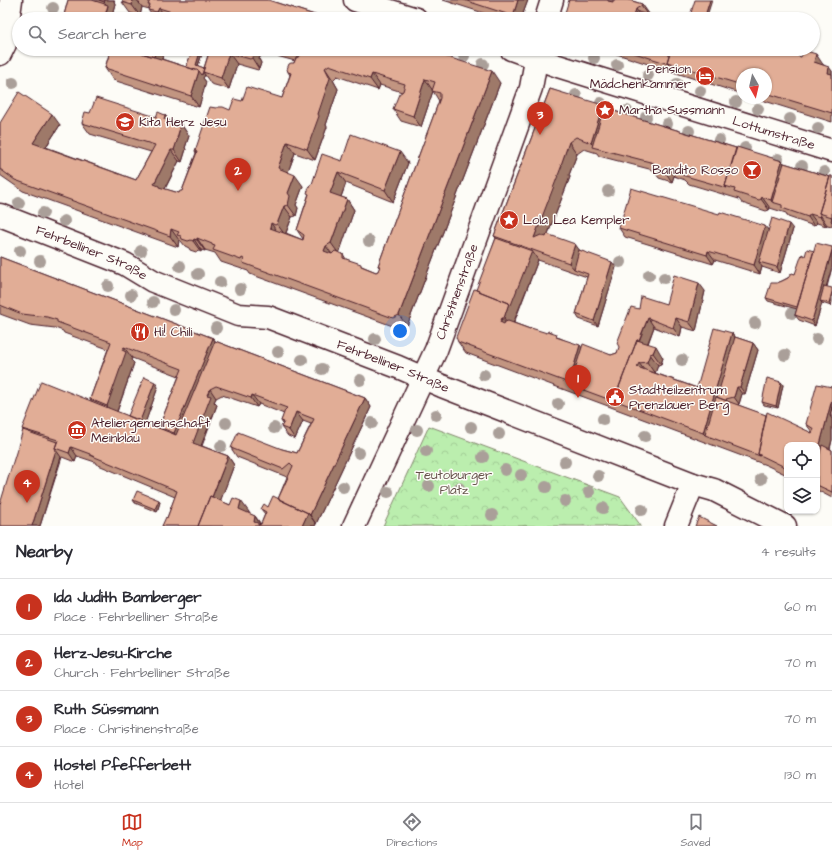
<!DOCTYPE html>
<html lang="en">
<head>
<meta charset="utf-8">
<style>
  :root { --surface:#fff; --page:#f7f7f7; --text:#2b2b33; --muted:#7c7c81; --line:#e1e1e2; --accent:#c8321e }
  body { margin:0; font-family:"Architects Daughter",sans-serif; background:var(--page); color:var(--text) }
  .controls { position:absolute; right:12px; bottom:12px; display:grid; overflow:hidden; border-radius:8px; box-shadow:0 1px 3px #0004 }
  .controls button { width:36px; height:36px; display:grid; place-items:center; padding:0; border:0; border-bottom:1px solid var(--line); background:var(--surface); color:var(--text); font:20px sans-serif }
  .compass { position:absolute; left:736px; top:68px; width:36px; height:36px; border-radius:50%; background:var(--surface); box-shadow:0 1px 3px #0004; rotate:172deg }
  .you { position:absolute; left:400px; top:331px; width:14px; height:14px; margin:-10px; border:3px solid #fff; border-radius:50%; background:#1a73e8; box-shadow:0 0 0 6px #1a73e833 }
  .badge { display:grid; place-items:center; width:26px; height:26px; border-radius:50%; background:var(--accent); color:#fff; font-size:13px; font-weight:700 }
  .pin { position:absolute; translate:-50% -33px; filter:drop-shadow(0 1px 2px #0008) }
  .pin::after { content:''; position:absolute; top:21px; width:14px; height:12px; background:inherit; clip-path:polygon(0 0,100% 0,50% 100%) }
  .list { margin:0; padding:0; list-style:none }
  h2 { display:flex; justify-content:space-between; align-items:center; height:52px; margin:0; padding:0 16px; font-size:17px }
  h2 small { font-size:13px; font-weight:400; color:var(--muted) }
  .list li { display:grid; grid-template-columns:26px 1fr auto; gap:12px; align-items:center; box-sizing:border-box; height:56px; padding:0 16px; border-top:1px solid var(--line) }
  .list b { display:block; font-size:15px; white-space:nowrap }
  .list p { margin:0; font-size:13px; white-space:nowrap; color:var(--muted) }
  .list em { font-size:13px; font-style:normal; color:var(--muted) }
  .icon { flex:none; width:22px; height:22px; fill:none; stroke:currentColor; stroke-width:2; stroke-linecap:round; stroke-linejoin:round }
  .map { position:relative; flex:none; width:832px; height:526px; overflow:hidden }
  .search { position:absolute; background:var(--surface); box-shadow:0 1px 3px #0004; left:12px; right:12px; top:12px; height:44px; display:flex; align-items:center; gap:10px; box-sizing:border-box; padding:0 14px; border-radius:22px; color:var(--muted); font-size:15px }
  .sheet { height:276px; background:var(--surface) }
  nav { display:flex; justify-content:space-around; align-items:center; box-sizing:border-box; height:56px; border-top:1px solid var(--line); background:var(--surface); font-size:11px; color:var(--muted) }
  nav a { display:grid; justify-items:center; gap:2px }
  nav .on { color:var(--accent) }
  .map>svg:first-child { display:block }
</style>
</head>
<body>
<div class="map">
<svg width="832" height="526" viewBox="0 0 832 526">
  <defs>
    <pattern id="park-crowns" width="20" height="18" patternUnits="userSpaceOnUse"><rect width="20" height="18" fill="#bbeeae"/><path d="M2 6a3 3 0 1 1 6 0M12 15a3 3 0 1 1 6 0" fill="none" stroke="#a2cc96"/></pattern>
  </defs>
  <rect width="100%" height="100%" fill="#fdfcf7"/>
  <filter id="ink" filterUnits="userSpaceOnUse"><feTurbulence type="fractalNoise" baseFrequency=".025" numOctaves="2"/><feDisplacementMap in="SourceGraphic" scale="8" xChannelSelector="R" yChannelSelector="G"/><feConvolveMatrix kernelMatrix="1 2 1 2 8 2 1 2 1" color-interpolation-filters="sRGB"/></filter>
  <g filter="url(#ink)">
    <path fill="url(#park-crowns)" stroke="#82866c" d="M 429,426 L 620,497 L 641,526 L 383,526 Z"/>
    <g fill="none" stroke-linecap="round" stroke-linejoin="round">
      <g stroke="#4a1f2b" stroke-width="25">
        <g id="street">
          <path d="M 355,0 L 416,19"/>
          <path d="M 546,19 L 552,0"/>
          <path id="s1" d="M 511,49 L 558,66 L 832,151"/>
          <path id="s2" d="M 0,215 L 125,264 L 153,281 L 238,315 L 268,317 L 398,367 L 442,386 L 693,484 L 714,490 L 785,526"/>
          <path id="s3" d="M 354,526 L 436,350 L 531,88 L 538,49"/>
          <path d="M 676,526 L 693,484"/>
        </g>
      </g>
      <g stroke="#4a1f2b" stroke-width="25">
        <path id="secondary" d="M 0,54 L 5,44 L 11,0"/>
      </g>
      <use href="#street" stroke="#fdfcf7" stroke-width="22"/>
      <use href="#secondary" stroke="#fdfcf7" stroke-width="22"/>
    </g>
    <g fill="#aa9f99">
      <circle cx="53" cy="8" r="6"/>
      <circle cx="464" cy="56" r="6"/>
      <circle cx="594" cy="58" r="6"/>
      <circle cx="483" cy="64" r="6"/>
      <circle cx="617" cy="65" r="6"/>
      <circle cx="648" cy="75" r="6"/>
      <circle cx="13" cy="83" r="6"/>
      <circle cx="677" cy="84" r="6"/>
      <circle cx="700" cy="91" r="6"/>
      <circle cx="576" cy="95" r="6"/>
      <circle cx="736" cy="102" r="6"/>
      <circle cx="601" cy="103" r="6"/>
      <circle cx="758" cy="109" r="6"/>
      <circle cx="627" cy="111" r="6"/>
      <circle cx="646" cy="117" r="6"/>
      <circle cx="790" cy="119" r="6"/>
      <circle cx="667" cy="124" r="6"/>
      <circle cx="818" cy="128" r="6"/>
      <circle cx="689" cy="131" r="6"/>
      <circle cx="719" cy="140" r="6"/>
      <circle cx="745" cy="148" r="6"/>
      <circle cx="778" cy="159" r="6"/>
      <circle cx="802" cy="166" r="6"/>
      <circle cx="824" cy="172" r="6"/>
      <circle cx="608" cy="191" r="6"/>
      <circle cx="19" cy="203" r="6"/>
      <circle cx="43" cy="213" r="6"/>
      <circle cx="64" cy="221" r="6"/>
      <circle cx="369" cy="241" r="6"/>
      <circle cx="20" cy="251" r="6"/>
      <circle cx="141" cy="251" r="6"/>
      <circle cx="40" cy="261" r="6"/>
      <circle cx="620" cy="262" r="6"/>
      <circle cx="180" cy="266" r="6"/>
      <circle cx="198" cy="274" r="6"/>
      <circle cx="649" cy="275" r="6"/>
      <circle cx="664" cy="278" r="6"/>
      <circle cx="220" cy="282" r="6"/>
      <circle cx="108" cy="286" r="6"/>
      <circle cx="240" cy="289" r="6"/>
      <circle cx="131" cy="295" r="6"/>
      <circle cx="153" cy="302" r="6"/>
      <circle cx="174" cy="310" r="6"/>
      <circle cx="792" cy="313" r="6"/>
      <circle cx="755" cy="323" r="6"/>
      <circle cx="216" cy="328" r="6"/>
      <circle cx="375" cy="339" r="6"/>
      <circle cx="817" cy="339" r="6"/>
      <circle cx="278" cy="352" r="6"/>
      <circle cx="785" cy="355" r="6"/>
      <circle cx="302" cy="360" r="6"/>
      <circle cx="682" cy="360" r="6"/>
      <circle cx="322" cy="369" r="6"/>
      <circle cx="484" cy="375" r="6"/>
      <circle cx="360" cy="380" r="6"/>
      <circle cx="558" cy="404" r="6"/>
      <circle cx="436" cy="415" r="6"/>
      <circle cx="603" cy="419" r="6"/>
      <circle cx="226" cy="423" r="6"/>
      <circle cx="372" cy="423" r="6"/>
      <circle cx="471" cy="427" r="6"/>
      <circle cx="274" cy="428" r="6"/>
      <circle cx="417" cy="430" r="6"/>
      <circle cx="499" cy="434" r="6"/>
      <circle cx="645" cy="436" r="6"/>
      <circle cx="221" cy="446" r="6"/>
      <circle cx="426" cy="451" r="6"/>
      <circle cx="359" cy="453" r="6"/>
      <circle cx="483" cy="457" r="6"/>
      <circle cx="565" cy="462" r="6"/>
      <circle cx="505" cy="470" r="6"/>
      <circle cx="521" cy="475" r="6"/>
      <circle cx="598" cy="476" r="6"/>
      <circle cx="761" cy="479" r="6"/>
      <circle cx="429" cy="486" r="6"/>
      <circle cx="343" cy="487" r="6"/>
      <circle cx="546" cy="487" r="6"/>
      <circle cx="459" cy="488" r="6"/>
      <circle cx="388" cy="492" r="6"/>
      <circle cx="589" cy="492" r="6"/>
      <circle cx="565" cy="501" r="6"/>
      <circle cx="603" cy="508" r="6"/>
      <circle cx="642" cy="510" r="6"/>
      <circle cx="492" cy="515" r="6"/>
    </g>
    <path fill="#c29581" stroke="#4a1f2b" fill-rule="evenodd" d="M 68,0 L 115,0 L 114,1 L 115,4 L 113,11 L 114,14 L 113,19 L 63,19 Z
      M 123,0 L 268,0 L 327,19 L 155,19 L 148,10 L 149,9 L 142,7 L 140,16 L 130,13 L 122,2 Z
      M 443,0 L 528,0 L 521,19 L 502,19 Z
      M 569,0 L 629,0 L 642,4 L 649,15 Z
      M 103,49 L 164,49 L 165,51 L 162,59 L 186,67 L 193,49 L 201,49 L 203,51 L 198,66 L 204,68 L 210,49 L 258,49 L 257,50 L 261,55 L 259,59 L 261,63 L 259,69 L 258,70 L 237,64 L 229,89 L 211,84 L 205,75 L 203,78 L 206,82 L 199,107 L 113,80 L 105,68 L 110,51 Z
      M 264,49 L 422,49 L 500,83 L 407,326 L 401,329 L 250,274 L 248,271 L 221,262 L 215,253 L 205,250 L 205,251 L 201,250 L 201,252 L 199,251 L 196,252 L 190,250 L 189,248 L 185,246 L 181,241 L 179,240 L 178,247 L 23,191 L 0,175 L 0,123 L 60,125 L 46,147 L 136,180 L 151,152 L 90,134 L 82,123 L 90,113 L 156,117 L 165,115 L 169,121 L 181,124 L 189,136 L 185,148 L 186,149 L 182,162 L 179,161 L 165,189 L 179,193 L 182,191 L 196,153 L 195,151 L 230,110 L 242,101 L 282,98 L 290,75 L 288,72 L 295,61 L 266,53 ZM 337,76 L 378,90 L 380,85 L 402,92 L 393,109 L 401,121 L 421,127 L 433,91 L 439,101 L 378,266 L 380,267 L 378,271 L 376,272 L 364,267 L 346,259 L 343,254 L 339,253 L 354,210 L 347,199 L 341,197 L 346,183 L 393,202 L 408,163 L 342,161 L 312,184 L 297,230 L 303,239 L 303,240 L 286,233 L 292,217 L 296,216 L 298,208 L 296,205 L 303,186 L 288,172 L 295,153 L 315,160 L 327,127 L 326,125 L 338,89 L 333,80 Z
      M 601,49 L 764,49 L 824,65 L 832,71 L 832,122 L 755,98 L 766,98 L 766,74 L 742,74 L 742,94 Z
      M 550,89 L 604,108 L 736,148 L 782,161 L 784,163 L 830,177 L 832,176 L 832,226 L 827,225 L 826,226 L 817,223 L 814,226 L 788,217 L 786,213 L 770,208 L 769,210 L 766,211 L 742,203 L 739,199 L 689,184 L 685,180 L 674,176 L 672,182 L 659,178 L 653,170 L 599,156 L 597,153 L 584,149 L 577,154 L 569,175 L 570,177 L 548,234 L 579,250 L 616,267 L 598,326 L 579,319 L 576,314 L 587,277 L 538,260 L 514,323 L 530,329 L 560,338 L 582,348 L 611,355 L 617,353 L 639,309 L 666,304 L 705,291 L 696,331 L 682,327 L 680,337 L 654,327 L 648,344 L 663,358 L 661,364 L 658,365 L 655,373 L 697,388 L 732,333 L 735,337 L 753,343 L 758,350 L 745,394 L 742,394 L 739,404 L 738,405 L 812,433 L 812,432 L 806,424 L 832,387 L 832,440 L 830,449 L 832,450 L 832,498 L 817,490 L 817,445 L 787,445 L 787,475 L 766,465 L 466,353 L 458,342 L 496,238 L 494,236 Z
      M 619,228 L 768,230 L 793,229 L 780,273 L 762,267 L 760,274 L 715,260 L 713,264 L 625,237 Z
      M 832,247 L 832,267 L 827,287 L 831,306 L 822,303 L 815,326 L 799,320 L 795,315 L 797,309 L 768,301 L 766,298 L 777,283 L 782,281 L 795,274 L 805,256 L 814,251 Z
      M 0,257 L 213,338 L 215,341 L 365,398 L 371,407 L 315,526 L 162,526 L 167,518 L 175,497 L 96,464 L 95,462 L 77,456 L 75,462 L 62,457 L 40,526 L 0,526 L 23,430 L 22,429 L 92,402 L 90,399 L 108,349 L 64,333 L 63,331 L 55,328 L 30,325 L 0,314 ZM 132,358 L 179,376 L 159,427 L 161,429 L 145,423 L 158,387 L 128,416 L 117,412 L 134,363 L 131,360 ZM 222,395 L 257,407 L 259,404 L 284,414 L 281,421 L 283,424 L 281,427 L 288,436 L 295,439 L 303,421 L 311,424 L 297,453 L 282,449 L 231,448 L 237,457 L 287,477 L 278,499 L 268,507 L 261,509 L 265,514 L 261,524 L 255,516 L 249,514 L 249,512 L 220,501 L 234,465 L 228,456 L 202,446 L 217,405 L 214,402 L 216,398 Z
      M 781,382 L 783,385 L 778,408 L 764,405 L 762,402 Z
      M 133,500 L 160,502 L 157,512 L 135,503 Z"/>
    <path fill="#9e7969" stroke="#4a1f2b" d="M 105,0 L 114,0 L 114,1 L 115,4 L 113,11 L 114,14 L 113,19 L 104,19 L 108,6 L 104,2 Z
      M 133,0 L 137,0 L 142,7 L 140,16 L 132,5 Z
      M 518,0 L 528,0 L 521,19 L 515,19 L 513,16 Z
      M 710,0 L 712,0 L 706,19 L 704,19 Z
      M 642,4 L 650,15 L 649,17 L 641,6 Z
      M 159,8 L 167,19 L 162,19 L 157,12 Z
      M 636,9 L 643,19 L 633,19 Z
      M 188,13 L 193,19 L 189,19 L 188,17 Z
      M 156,49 L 164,49 L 165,51 L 159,67 L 153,58 Z
      M 201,49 L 203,51 L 197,68 L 196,65 Z
      M 250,49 L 257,49 L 261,55 L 259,59 L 261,63 L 259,69 L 252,58 Z
      M 229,53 L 237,64 L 229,89 L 221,78 Z
      M 816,54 L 824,66 L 814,62 Z
      M 829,67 L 832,71 L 832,79 L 828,73 Z
      M 204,68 L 203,72 L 205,75 L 203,78 L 206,82 L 199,107 L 191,96 L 199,71 Z
      M 325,68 L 333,80 L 338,89 L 326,125 L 327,127 L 315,160 L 307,149 L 318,114 Z
      M 492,71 L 500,83 L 407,326 L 399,315 Z
      M 372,74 L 380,85 L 378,90 L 370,79 Z
      M 425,79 L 433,91 L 421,127 L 413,116 Z
      M 603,105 L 611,117 L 595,147 L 591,143 Z
      M 52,114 L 60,125 L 41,154 L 33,143 Z
      M 165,115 L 173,126 L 164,119 Z
      M 181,124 L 189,136 L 185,148 L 186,149 L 182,162 L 174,150 Z
      M 287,142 L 295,153 L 285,180 L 278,168 Z
      M 569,142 L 577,154 L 569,175 L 570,177 L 542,249 L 534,238 Z
      M 171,150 L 179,161 L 163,192 L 154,184 Z
      M 400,152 L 408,163 L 393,202 L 385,190 Z
      M 782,161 L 790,172 L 772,202 L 771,200 Z
      M 667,167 L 674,176 L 672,182 L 666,173 Z
      M 338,172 L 346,183 L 338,205 L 330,193 Z
      M 295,175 L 303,186 L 296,205 L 298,208 L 296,216 L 288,205 L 288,193 Z
      M 762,197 L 770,208 L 769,210 L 761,199 Z
      M 347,199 L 354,210 L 339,254 L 331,243 Z
      M 284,206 L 292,217 L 285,235 L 277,224 Z
      M 810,214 L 817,223 L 814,226 L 808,217 Z
      M 821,216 L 827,225 L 826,226 L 820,217 Z
      M 271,223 L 279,235 L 270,228 Z
      M 789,224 L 793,229 L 780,273 L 777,267 Z
      M 765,226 L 772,235 L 759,262 L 762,267 L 760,274 L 754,265 Z
      M 171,229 L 179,240 L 178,247 L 170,236 Z
      M 197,238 L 205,250 L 205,251 L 197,240 Z
      M 194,239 L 201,250 L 201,252 L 193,241 Z
      M 575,244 L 583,255 L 574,269 L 569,263 Z
      M 326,246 L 334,257 L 324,251 Z
      M 832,250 L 832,267 L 822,301 L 820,301 L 822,303 L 815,326 L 812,321 Z
      M 532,251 L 538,260 L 511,329 L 504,318 L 509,303 Z
      M 708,251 L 715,260 L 713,264 L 707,255 Z
      M 612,262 L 616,267 L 598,326 L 594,321 Z
      M 699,283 L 705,291 L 696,331 L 689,322 Z
      M 832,292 L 832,302 L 831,306 L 829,303 Z
      M 502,318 L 509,329 L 500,322 Z
      M 648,318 L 654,327 L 640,363 L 639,363 L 647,374 L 616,401 Z
      M 676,318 L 682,327 L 680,337 L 673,328 Z
      M 732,333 L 740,345 L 705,435 L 703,433 Z
      M 213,338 L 221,350 L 182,444 L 174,433 Z
      M 753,343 L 758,350 L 745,394 L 740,387 Z
      M 580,345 L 588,356 L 570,385 L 577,394 L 569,383 Z
      M 656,346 L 663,358 L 661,364 L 653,353 Z
      M 124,347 L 132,358 L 131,360 L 134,363 L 115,417 L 107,406 L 122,350 Z
      M 650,354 L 658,365 L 655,374 L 647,362 Z
      M 155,382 L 158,387 L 143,429 L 139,423 Z
      M 781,382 L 783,385 L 778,408 L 776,406 Z
      M 737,387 L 742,394 L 739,404 L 734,397 Z
      M 210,389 L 216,398 L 214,402 L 217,405 L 199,451 L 193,443 L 207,395 Z
      M 252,395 L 259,404 L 257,407 L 251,398 Z
      M 365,398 L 371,407 L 316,524 L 310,515 Z
      M 832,399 L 832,416 L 830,416 L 832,419 L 832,440 L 820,486 L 817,485 L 817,456 Z
      M 296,412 L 303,421 L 295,439 L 289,430 Z
      M 71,447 L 77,456 L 75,462 L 69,453 Z
      M 56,450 L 61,457 L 40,526 L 32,526 Z
      M 228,456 L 234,465 L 211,526 L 201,526 Z
      M 159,500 L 160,502 L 157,512 L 155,509 Z
      M 241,501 L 249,512 L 247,520 L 239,509 Z
      M 308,513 L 316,524 L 315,526 L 302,526 Z
      M 255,516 L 261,526 L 258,526 L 254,522 Z"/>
    <path fill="#e1ad96" stroke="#4a1f2b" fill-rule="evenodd" d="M 68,0 L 92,0 L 108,5 L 104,19 L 63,19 Z
      M 99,0 L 105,0 L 104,2 Z
      M 123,0 L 133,0 L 132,5 L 122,2 Z
      M 148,0 L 268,0 L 327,19 L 194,19 L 196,15 L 188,13 L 188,17 L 159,8 L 157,12 L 148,10 L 150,5 L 148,5 L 150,0 Z
      M 464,0 L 518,0 L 513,16 Z
      M 569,0 L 608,0 L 608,1 L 613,2 L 613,0 L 629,0 L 642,4 L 641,6 L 636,9 L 633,19 L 563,19 Z
      M 695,0 L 710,0 L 704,19 L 689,19 Z
      M 638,12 L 661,19 L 635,19 Z
      M 111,49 L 129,49 L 199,71 L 191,96 L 105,68 Z
      M 129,49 L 156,49 L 154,57 Z
      M 193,49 L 201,49 L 196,65 L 204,68 L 202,75 L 199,71 L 186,67 Z
      M 210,49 L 250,49 L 252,50 L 254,52 L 252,58 L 250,59 L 229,53 L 221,78 L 203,72 Z
      M 284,49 L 422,49 L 492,71 L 399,315 L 393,318 L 243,263 L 244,259 L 242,258 L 241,260 L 213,250 L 215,246 L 212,245 L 212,244 L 197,238 L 197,240 L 194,239 L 193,241 L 191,240 L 188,241 L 182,239 L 181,236 L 177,235 L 179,232 L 171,229 L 170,236 L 15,180 L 0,169 L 0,123 L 19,92 L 52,114 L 33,143 L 136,180 L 155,145 L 82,123 L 85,112 L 90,113 L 96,98 L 156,117 L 158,112 L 165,115 L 164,119 L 181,124 L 177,138 L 178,138 L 174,150 L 171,150 L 154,184 L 159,186 L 159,187 L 179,193 L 180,191 L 182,191 L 197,152 L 195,151 L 210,107 L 216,108 L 219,107 L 223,107 L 230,110 L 234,99 L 242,101 L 247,87 L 282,98 L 291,73 L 288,72 L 287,69 L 289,64 L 291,63 L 294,63 L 296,58 L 300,56 L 302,52 L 298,50 L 295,52 ZM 329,65 L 370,79 L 372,74 L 405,84 L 403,91 L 399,94 L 393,109 L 413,116 L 425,79 L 435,82 L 432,91 L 440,93 L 440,98 L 378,266 L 380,266 L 378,271 L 376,272 L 361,266 L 361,264 L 343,258 L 343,254 L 335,251 L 332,254 L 324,251 L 326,246 L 331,243 L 347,199 L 330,193 L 338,172 L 385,190 L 400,152 L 351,134 L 342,161 L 322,154 L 312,184 L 310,185 L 307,193 L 309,194 L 297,230 L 304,235 L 303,240 L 270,228 L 271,223 L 275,225 L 277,224 L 284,206 L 288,205 L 290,196 L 288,193 L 295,175 L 278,168 L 287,142 L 307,149 L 319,116 L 318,114 L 330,78 L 325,68 Z
      M 626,49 L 671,49 L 667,62 L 669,64 L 625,50 Z
      M 671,49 L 764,49 L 778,53 L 779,51 L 781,50 L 801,57 L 803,50 L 816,54 L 814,62 L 829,67 L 828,73 L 832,74 L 832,113 L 766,93 L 766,74 L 742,74 L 742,85 L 667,62 Z
      M 550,89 L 603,105 L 591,143 L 576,137 L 569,142 L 561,165 L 562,165 L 534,238 L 541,235 L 546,237 L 547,234 L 575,244 L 569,263 L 494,236 Z
      M 604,108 L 736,148 L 725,186 L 727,188 L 682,175 L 683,172 L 667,167 L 666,173 L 653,169 L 654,163 L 592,147 Z
      M 737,147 L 782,161 L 771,200 L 762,197 L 761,199 L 759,200 L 734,192 L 735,189 L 725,186 Z
      M 784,163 L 830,177 L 819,213 L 821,216 L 820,217 L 810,214 L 808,217 L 782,208 L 782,205 L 772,202 Z
      M 830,176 L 832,176 L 832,222 L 831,221 L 832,217 L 819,213 Z
      M 631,188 L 719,214 L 720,212 L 765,226 L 754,265 L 708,251 L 707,255 L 619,228 Z
      M 772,218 L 789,224 L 777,267 L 759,262 Z
      M 496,238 L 532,251 L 511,305 L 509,303 L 476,290 Z
      M 816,243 L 832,247 L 832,250 L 812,321 L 795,315 Z
      M 807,249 L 814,251 L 797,307 L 766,298 L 771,283 L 777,283 L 782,281 L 788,278 L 792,273 L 795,274 L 802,254 L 805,256 Z
      M 579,250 L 612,262 L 594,321 L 576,314 L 588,274 L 574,269 Z
      M 0,257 L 213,338 L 174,433 L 159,427 L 182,369 L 124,347 L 122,350 L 126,352 L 107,406 L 90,399 L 111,342 L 57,322 L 57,320 L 47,317 L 22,314 L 0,305 Z
      M 674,275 L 699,283 L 689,322 L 676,318 L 673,328 L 648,318 L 639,340 L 637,340 L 614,400 L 616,402 L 570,385 L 583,344 L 611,355 L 617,353 L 619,347 L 617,343 L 631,307 L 639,309 L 641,296 L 666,304 Z
      M 824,286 L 832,288 L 832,292 L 829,303 L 820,301 Z
      M 474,289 L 509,303 L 504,318 L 502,318 L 500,322 L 504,324 L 505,322 L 508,321 L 530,329 L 531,328 L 547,333 L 548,331 L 557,334 L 556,337 L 580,345 L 569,383 L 458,342 L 456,337 Z
      M 714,328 L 732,333 L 703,433 L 614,400 L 637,340 L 656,346 L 653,353 L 650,354 L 647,362 L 639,363 L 637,367 L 697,388 Z
      M 735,337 L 753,343 L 740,387 L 737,387 L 734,397 L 726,399 L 727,401 L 717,397 Z
      M 215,341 L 365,398 L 310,515 L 308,513 L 278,499 L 293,466 L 290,463 L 283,469 L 231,448 L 238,432 L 282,449 L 297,453 L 314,419 L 296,412 L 289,430 L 281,427 L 284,422 L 281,421 L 285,410 L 287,408 L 252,395 L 251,398 L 216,386 L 210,389 L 207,395 L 211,396 L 193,443 L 228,456 L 212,497 L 210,496 L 198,526 L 162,526 L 166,517 L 167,518 L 177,491 L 90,455 L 90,454 L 71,447 L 69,453 L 55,448 L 58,440 L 22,429 L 41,381 L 176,435 Z
      M 144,377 L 155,382 L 140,421 L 128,416 Z
      M 767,378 L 781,382 L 776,406 L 762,402 Z
      M 817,384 L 832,387 L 832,399 L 817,456 L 817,445 L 787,445 L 787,468 L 758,454 L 767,412 L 812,433 L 814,429 L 806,424 Z
      M 716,397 L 766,415 L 758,454 L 760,456 L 705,435 Z
      M 832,407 L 832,416 L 830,416 Z
      M 23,430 L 57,442 L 55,448 L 56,450 L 32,526 L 0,526 L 0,504 Z
      M 822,445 L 832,450 L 832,492 L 817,485 L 817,465 Z
      M 137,491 L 159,500 L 155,509 L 133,500 Z
      M 210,496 L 230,505 L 233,498 L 241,501 L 239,509 L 255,516 L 254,522 L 258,523 L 258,525 L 261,524 L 266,512 L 261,509 L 264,504 L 268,507 L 273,496 L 308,513 L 302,526 L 198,526 Z
      M 699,517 L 717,526 L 695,526 Z"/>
  </g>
  <defs>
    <g id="hotel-disc" transform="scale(1)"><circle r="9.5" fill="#c8321e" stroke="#fdfcf7"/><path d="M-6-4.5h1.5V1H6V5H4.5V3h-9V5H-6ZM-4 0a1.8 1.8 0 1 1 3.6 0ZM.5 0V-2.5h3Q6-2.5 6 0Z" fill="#fff"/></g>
    <g id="sight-disc" transform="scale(1)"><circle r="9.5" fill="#c8321e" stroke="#fdfcf7"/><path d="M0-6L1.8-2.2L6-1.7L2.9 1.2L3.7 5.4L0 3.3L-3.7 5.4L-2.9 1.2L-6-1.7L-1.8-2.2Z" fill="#fff"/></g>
    <g id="school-disc" transform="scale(1)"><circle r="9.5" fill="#c8321e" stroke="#fdfcf7"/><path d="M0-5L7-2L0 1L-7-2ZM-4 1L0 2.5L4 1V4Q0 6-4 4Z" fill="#fff"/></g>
    <g id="bar-disc" transform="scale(1)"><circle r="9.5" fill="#c8321e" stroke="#fdfcf7"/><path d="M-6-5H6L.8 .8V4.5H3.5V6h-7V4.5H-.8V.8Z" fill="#fff"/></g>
    <g id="restaurant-disc" transform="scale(1)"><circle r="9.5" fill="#c8321e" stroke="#fdfcf7"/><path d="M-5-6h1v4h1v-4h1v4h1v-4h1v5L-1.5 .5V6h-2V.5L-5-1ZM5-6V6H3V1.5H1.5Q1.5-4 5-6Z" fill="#fff"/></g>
    <g id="civic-disc" transform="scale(1)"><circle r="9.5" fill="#c8321e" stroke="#fdfcf7"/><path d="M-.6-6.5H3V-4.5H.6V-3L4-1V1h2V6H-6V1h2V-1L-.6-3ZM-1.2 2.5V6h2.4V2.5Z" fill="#fff"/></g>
    <g id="museum-disc" transform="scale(1)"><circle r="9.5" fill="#c8321e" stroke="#fdfcf7"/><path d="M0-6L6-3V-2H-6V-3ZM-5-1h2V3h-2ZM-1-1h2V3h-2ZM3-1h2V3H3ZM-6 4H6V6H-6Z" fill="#fff"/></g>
  </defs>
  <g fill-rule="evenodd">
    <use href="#hotel-disc" x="705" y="76"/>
    <use href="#sight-disc" x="605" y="110"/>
    <use href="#school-disc" x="125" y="122"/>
    <use href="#bar-disc" x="752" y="170"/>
    <use href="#sight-disc" x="509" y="220"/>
    <use href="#restaurant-disc" x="140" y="332"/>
    <use href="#civic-disc" x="615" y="397"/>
    <use href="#museum-disc" x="77" y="430"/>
  </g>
  <g text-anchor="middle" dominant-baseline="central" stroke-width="3" stroke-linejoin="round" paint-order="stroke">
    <g font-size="13" fill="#4a1f2b" stroke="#fdfcf7" text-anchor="start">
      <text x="691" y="69" text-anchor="end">Pension<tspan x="691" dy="15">Mädchenkammer</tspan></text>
      <text x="619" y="110">Martha Sussmann</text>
      <text x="139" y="122">Kita Herz Jesu</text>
      <text x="738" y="170" text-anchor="end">Bandito Rosso</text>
      <text x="523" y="220">Lola Lea Kempler</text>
      <text x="154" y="332">Hi! Chili</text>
      <text x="629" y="390">Stadtteilzentrum<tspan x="629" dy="15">Prenzlauer Berg</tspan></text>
      <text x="91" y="423">Ateliergemeinschaft<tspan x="91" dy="15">Meinblau</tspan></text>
    </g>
    <g font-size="13" fill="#4a1f2b" stroke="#fdfcf7">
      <text stroke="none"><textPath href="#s1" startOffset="276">Lottumstraße</textPath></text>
      <text stroke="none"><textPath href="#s2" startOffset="99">Fehrbelliner Straße</textPath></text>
      <text stroke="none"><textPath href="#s3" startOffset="256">Christinenstraße</textPath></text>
      <text stroke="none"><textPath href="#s2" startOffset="423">Fehrbelliner Straße</textPath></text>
    </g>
    <g font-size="13" fill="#66534c" stroke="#fdfcf7">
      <text x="454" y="475">Teutoburger<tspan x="454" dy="15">Platz</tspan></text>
    </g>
  </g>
</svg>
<div class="controls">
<button><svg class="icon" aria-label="locate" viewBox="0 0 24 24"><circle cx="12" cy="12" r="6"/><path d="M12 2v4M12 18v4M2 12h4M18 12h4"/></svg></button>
<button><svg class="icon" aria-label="layers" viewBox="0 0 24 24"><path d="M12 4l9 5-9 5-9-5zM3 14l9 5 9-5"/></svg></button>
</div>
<svg class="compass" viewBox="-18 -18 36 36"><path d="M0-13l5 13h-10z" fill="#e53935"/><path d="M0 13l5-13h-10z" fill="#7c7c81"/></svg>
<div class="you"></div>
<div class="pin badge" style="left:578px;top:398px">1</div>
<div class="pin badge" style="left:238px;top:191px">2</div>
<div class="pin badge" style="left:540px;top:135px">3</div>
<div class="pin badge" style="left:27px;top:503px">4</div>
<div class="search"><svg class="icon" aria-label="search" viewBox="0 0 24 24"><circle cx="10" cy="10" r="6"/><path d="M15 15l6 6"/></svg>Search here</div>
</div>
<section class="sheet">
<h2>Nearby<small>4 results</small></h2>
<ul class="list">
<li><span class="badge">1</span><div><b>Ida Judith Bamberger</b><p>Place · Fehrbelliner Straße</p></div><em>60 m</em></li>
<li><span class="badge">2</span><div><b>Herz-Jesu-Kirche</b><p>Church · Fehrbelliner Straße</p></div><em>70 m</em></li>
<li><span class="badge">3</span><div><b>Ruth Süssmann</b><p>Place · Christinenstraße</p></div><em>70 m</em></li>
<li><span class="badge">4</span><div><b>Hostel Pfefferbett</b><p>Hotel</p></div><em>130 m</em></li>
</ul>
</section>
<nav>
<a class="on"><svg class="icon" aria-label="map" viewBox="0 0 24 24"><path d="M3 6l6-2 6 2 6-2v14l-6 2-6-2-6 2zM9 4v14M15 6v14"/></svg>Map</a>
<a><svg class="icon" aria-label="directions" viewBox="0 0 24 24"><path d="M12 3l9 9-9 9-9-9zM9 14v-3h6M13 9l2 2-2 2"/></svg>Directions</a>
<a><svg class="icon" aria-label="saved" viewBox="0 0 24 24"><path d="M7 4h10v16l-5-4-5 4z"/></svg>Saved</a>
</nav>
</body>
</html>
